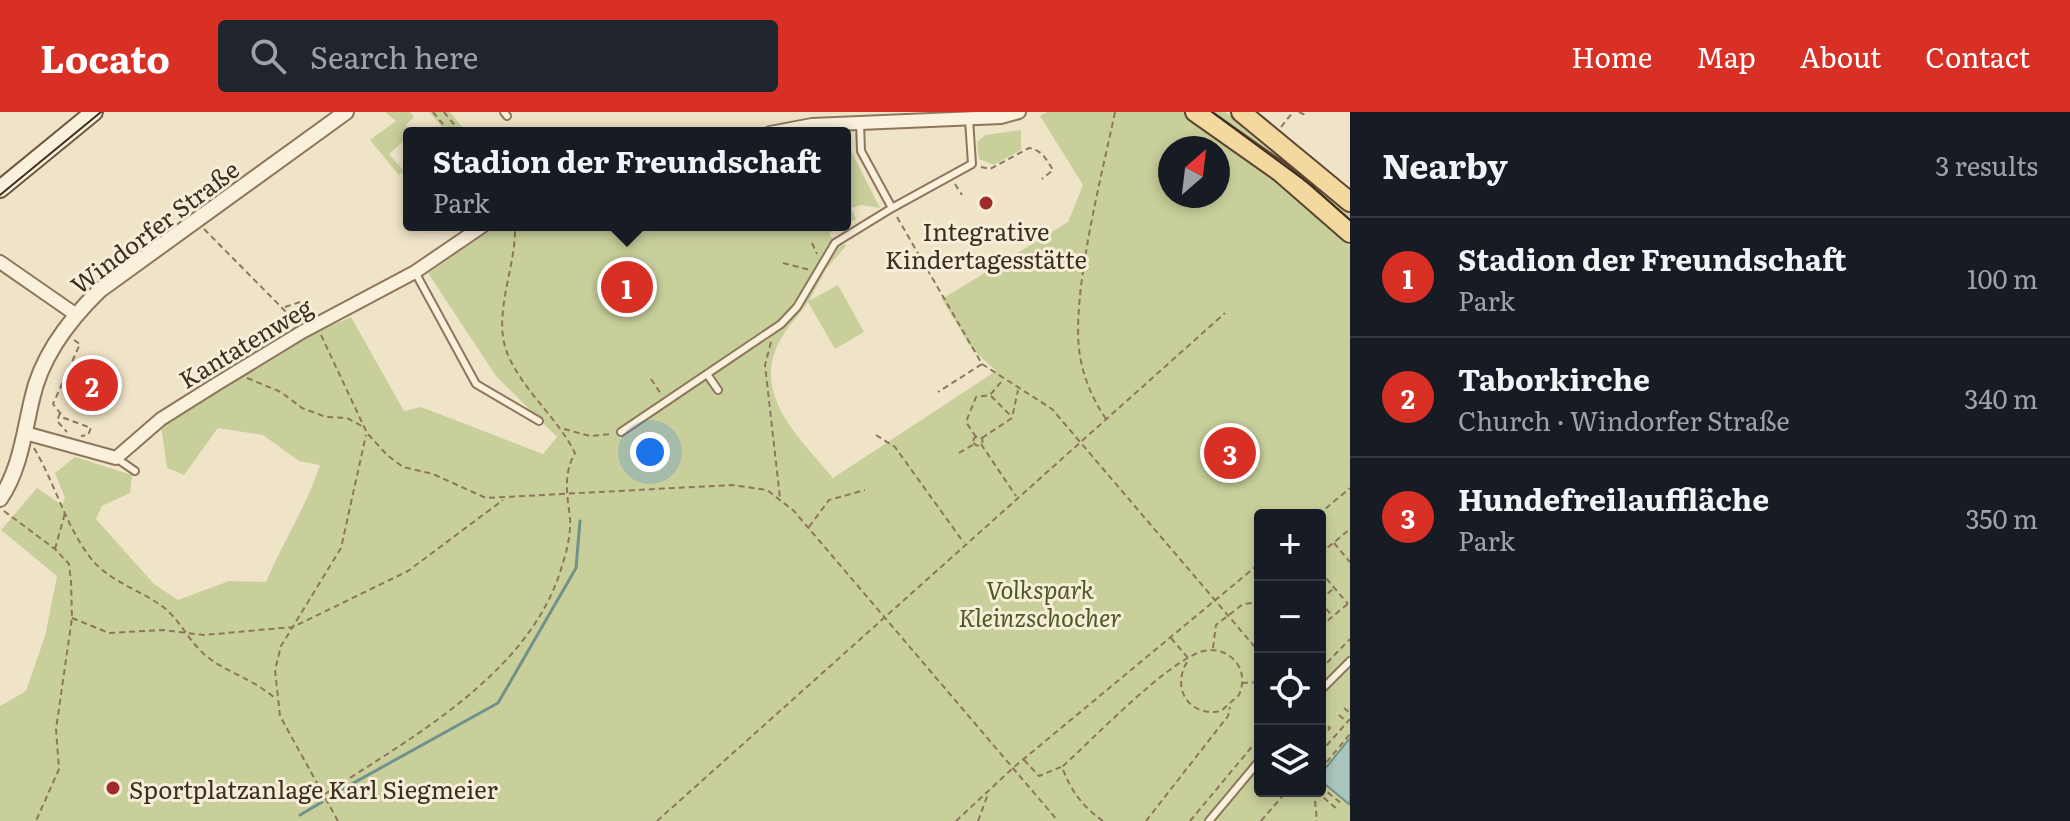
<!DOCTYPE html>
<html lang="en">
<head>
<meta charset="utf-8">
<style>
  :root { --surface:#171b24; --page:#20242c; --text:#f1f3f6; --muted:#9ea1a6; --line:#363941; --accent:#d93025 }
  body { margin:0; font-family:Literata,serif; background:var(--page); color:var(--text) }
  .controls { position:absolute; right:24px; bottom:24px; display:grid; overflow:hidden; border-radius:8px; box-shadow:0 4px 12px #0003 }
  .controls button { width:72px; height:72px; display:grid; place-items:center; padding:0; border:0; border-bottom:2px solid var(--line); background:var(--surface); color:var(--text); font:40px sans-serif }
  .compass { position:absolute; left:1158px; top:24px; width:72px; height:72px; border-radius:50%; background:var(--surface); box-shadow:0 4px 12px #0003; rotate:28deg }
  .you { position:absolute; left:650px; top:340px; width:28px; height:28px; margin:-20px; border:6px solid #fff; border-radius:50%; background:#1a73e8; box-shadow:0 0 0 12px #1a73e833 }
  .badge { display:grid; place-items:center; width:52px; height:52px; border-radius:50%; background:var(--accent); color:#fff; font-size:26px; font-weight:700 }
  .pin { position:absolute; translate:-50% -50%; border:4px solid #fff; box-shadow:0 2px 8px #0006 }
  .popup { position:absolute; left:403px; top:15px; width:448px; height:104px; box-sizing:border-box; display:grid; place-content:center; border-radius:8px; background:var(--surface); filter:drop-shadow(0 2px 6px #0005); font-size:26px; white-space:nowrap; color:var(--muted) }
  .popup b { font-size:30px; color:var(--text) }
  .popup::after { content:''; position:absolute; left:50%; top:100%; margin-left:-16px; border:16px solid transparent; border-top-color:var(--surface) }
  .list { margin:0; padding:0; list-style:none }
  h2 { display:flex; justify-content:space-between; align-items:center; height:104px; margin:0; padding:0 32px; font-size:34px }
  h2 small { font-size:26px; font-weight:400; color:var(--muted) }
  .list li { display:grid; grid-template-columns:52px 1fr auto; gap:24px; align-items:center; box-sizing:border-box; height:120px; padding:0 32px; border-top:2px solid var(--line) }
  .list b { display:block; font-size:30px; white-space:nowrap }
  .list p { margin:0; font-size:26px; white-space:nowrap; color:var(--muted) }
  .list em { font-size:26px; font-style:normal; color:var(--muted) }
  .icon { flex:none; width:44px; height:44px; fill:none; stroke:currentColor; stroke-width:2; stroke-linecap:round; stroke-linejoin:round }
  .map { position:relative; flex:none; width:1350px; height:709px; overflow:hidden }
  header { display:flex; align-items:center; gap:48px; box-sizing:border-box; height:112px; padding:0 40px; background:var(--accent); color:#fff }
  header strong { font-size:38px }
  nav { display:flex; gap:44px; margin-inline-start:auto; font-size:28px }
  .search { width:560px; height:72px; background:var(--page); display:flex; align-items:center; gap:20px; box-sizing:border-box; padding:0 28px; border-radius:8px; color:var(--muted); font-size:30px }
  main { display:flex }
  aside { flex:1; background:var(--surface) }
  .map>svg:first-child { display:block }
</style>
</head>
<body>
<header>
<strong>Locato</strong>
<div class="search"><svg class="icon" aria-label="search" viewBox="0 0 24 24"><circle cx="10" cy="10" r="6"/><path d="M15 15l6 6"/></svg>Search here</div>
<nav><a>Home</a><a>Map</a><a>About</a><a>Contact</a></nav>
</header>
<main>
<div class="map">
<svg width="1350" height="709" viewBox="0 0 1350 709">
  <rect width="100%" height="100%" fill="#f0e4c8"/>
  <path fill="#c9cf9b" fill-rule="evenodd" d="M 385,0 L 410,0 L 414,5 L 406,13 L 412,21 L 389,42 L 404,59 L 399,63 L 370,28 L 396,9 Z
    M 429,0 L 450,0 L 467,21 L 447,21 Z
    M 1047,0 L 1183,0 L 1276,67 L 1350,134 L 1350,709 L 0,709 L 0,594 L 26,579 L 45,524 L 57,464 L 1,418 L 37,376 L 62,393 L 65,386 L 55,361 L 75,345 L 132,363 L 130,381 L 102,394 L 96,407 L 154,472 L 178,488 L 229,469 L 266,470 C 283,430 306,395 320,353 L 299,349 L 263,323 L 218,316 L 184,363 L 167,356 L 161,314 C 219,269 284,233 351,205 L 404,299 L 421,295 L 543,342 L 557,325 L 496,264 L 428,161 L 498,113 L 845,113 L 829,121 L 835,131 L 847,133 L 826,157 L 809,189 L 838,173 L 864,220 L 835,237 L 808,190 C 800,202 789,213 782,225 C 748,281 800,326 833,366 L 996,259 L 971,236 L 942,187 L 1068,110 L 1083,73 L 1040,4 ZM 1170,36 L 1218,36 L 1218,84 L 1170,84 ZM 1260,403 L 1320,403 L 1320,679 L 1260,679 Z
    M 1204,0 L 1225,0 L 1269,31 L 1350,98 L 1350,114 Z
    M 1021,18 L 1021,38 L 994,53 L 979,47 L 977,30 L 985,23 Z
    M 845,27 L 880,96 L 861,93 L 851,96 L 856,107 L 845,113 Z"/>
  <path fill="#a9c4bc" stroke="#6f938a" stroke-width="2" d="M 1350,626 L 1350,693 L 1320,668 L 1320,663 Z"/>
  <g fill="none" stroke-linecap="round" stroke-linejoin="round">
    <path stroke="#6f938a" stroke-width="3" d="M 330,684 L 498,591 L 576,456 L 580,409
      M 300,703 L 322,690"/>
    <g stroke="#8d765c" stroke-width="10">
      <path id="service" d="M 504,0 L 507,4
        M 892,96 L 972,52 L 969,7
        M 415,160 L 476,272 L 539,309
        M 707,262 L 718,278
        M 621,320 L 781,212 L 797,195 L 835,131 L 892,96 L 861,39 L 860,11
        M 116,346 L 135,359
        M 1320,579 L 1350,549
        M 1209,709 L 1260,648"/>
    </g>
    <g stroke="#8d765c" stroke-width="16">
      <path id="minor" d="M 770,21 L 812,13 L 1001,5 L 1019,0
        M 0,150 L 75,202
        M 25,321 L 116,346 L 161,307 L 215,273 L 302,220 L 415,160 L 484,113"/>
    </g>
    <g stroke="#8d765c" stroke-width="18">
      <path id="tertiary" d="M 0,387 C 20,358 24,321 32,287 C 41,245 70,207 100,178 L 346,0"/>
    </g>
    <g stroke="#6f573f" stroke-width="20">
      <path id="secondary" d="M 0,77 L 94,0"/>
    </g>
    <g stroke="#5b4430" stroke-width="22">
      <path id="primary" d="M 1195,0 L 1280,60 L 1350,121
        M 1241,0 L 1350,90"/>
    </g>
    <path stroke="#8d765c" stroke-width="2" stroke-dasharray="6 4" stroke-linecap="butt" d="M 433,0 L 450,21
      M 444,0 L 461,21
      M 1299,0 L 1307,4
      M 1281,15 L 1293,0
      M 981,55 L 990,57 L 1029,36 C 1042,38 1046,47 1053,58 L 1042,67
      M 955,72 L 962,83
      M 897,105 L 982,252 L 938,280
      M 204,117 L 295,209
      M 812,131 L 817,142
      M 783,151 L 810,158
      M 285,195 L 303,189 L 311,203
      M 321,223 L 367,321 L 387,343 L 403,355 L 433,362 L 486,386 L 732,373 L 767,378 L 794,399 L 1058,709
      M 74,228 L 80,232 L 53,292 L 64,306 L 91,316 L 88,323 L 81,324
      M 771,230 L 765,253 L 780,386
      M 982,252 L 1052,297 L 1260,541
      M 247,266 L 281,280 L 302,296 L 326,305 L 347,306 L 364,315
      M 651,267 L 661,282
      M 991,284 L 1012,305
      M 60,301 L 57,309 L 67,320
      M 1106,307 C 1093,288 1084,267 1080,244 C 1070,185 1102,63 1115,0
      M 564,317 L 590,324 L 612,322
      M 876,323 L 895,335 L 964,431
      M973.5 329a4.5 4.5 0 1 1 9 0a4.5 4.5 0 1 1-9 0Z
      M 976,325 L 966,310 L 976,285 L 990,283 L 1002,269
      M 982,326 L 1012,306 L 1018,278
      M 981,332 L 1016,384
      M 34,336 C 56,373 66,416 93,449 C 112,470 137,477 159,492 C 179,505 187,527 204,542 C 224,560 251,565 276,587
      M 959,341 L 974,332
      M 4,399 L 55,437 L 69,452 L 71,469 L 72,506 L 56,617 L 59,657 L 36,709
      M 1318,403 L 1350,376
      M 809,415 L 829,388 L 865,378
      M 1334,431 L 1350,450
      M 55,437 L 65,401
      M 1320,442 L 1350,417
      M 1320,459 L 1348,492
      M 1320,488 L 1333,477
      M 1320,489 L 1332,504
      M 72,506 L 109,521 L 162,518 L 204,523 L 293,515 L 408,459 L 503,388
      M 1320,515 L 1350,490
      M 1171,526 L 1188,546
      M 1213,536 L 1216,513 L 1243,492 L 1260,490
      M 1320,558 L 1350,527
      M 1242,571 L 1260,570
      M 1344,596 L 1350,601
      M 1339,603 L 1346,609
      M 1320,608 L 1330,616 L 1320,627 L 1326,633
      M 1320,641 L 1350,607
      M 1024,648 L 1039,664 L 1061,655
      M 1320,658 L 1350,622
      M 1320,674 L 1343,693
      M 1314,679 L 1317,709
      M 1316,679 L 1338,698
      M 325,682 C 412,625 531,561 562,454 C 567,439 571,421 570,406 C 567,381 563,363 575,341 C 557,305 524,280 508,243 C 491,204 517,154 515,113
      M 338,709 L 280,604 L 275,558 L 281,534 L 341,436 L 366,323
      M 657,709 L 1225,201
      M 956,709 L 1014,655 L 1260,451
      M 978,709 L 988,682
      M 1103,709 C 1082,694 1071,679 1062,655 C 1094,626 1164,553 1200,540 C 1214,535 1230,540 1238,553 C 1244,563 1243,573 1239,583 L 1221,599 C 1187,606 1170,573 1189,547
      M 1146,709 L 1228,604 L 1230,595
      M 1190,709 L 1260,625
      M 1261,709 L 1287,679"/>
    <use href="#service" stroke="#faf1dc" stroke-width="6"/>
    <use href="#minor" stroke="#faf1dc" stroke-width="12"/>
    <use href="#tertiary" stroke="#faf1dc" stroke-width="14"/>
    <use href="#secondary" stroke="#faf1dc" stroke-width="16"/>
    <use href="#primary" stroke="#f3d9a0" stroke-width="18"/>
    <path stroke="#3d2e20" stroke-width="2" d="M 1212,0 L 1311,73 L 1350,108
      M 0,83 L 101,0"/>
  </g>
  <g fill="#9e2a2b" stroke="#f7eed8" stroke-width="3">
    <circle cx="986" cy="91" r="8"/>
    <circle cx="113" cy="676" r="8"/>
  </g>
  <g text-anchor="middle" dominant-baseline="central" stroke-width="6" stroke-linejoin="round" paint-order="stroke">
    <g font-size="24" fill="#3d2e20" stroke="#f7eed8">
      <text transform="translate(154 114) rotate(-37)">Windorfer Straße</text>
      <text transform="translate(245 230) rotate(-31)">Kantatenweg</text>
    </g>
    <g font-size="24" fill="#3d2e20" stroke="#f7eed8">
      <text x="986" y="118">Integrative<tspan x="986" dy="28">Kindertagesstätte</tspan></text>
      <text x="129" y="676" text-anchor="start">Sportplatzanlage Karl Siegmeier</text>
    </g>
    <g font-size="24" font-style="italic" fill="#4d5a26" stroke="#f7eed8">
      <text x="1040" y="476">Volkspark<tspan x="1040" dy="28">Kleinzschocher</tspan></text>
    </g>
  </g>
</svg>
<div class="controls">
<button>+</button>
<button>−</button>
<button><svg class="icon" aria-label="locate" viewBox="0 0 24 24"><circle cx="12" cy="12" r="6"/><path d="M12 2v4M12 18v4M2 12h4M18 12h4"/></svg></button>
<button><svg class="icon" aria-label="layers" viewBox="0 0 24 24"><path d="M12 4l9 5-9 5-9-5zM3 14l9 5 9-5"/></svg></button>
</div>
<svg class="compass" viewBox="-18 -18 36 36"><path d="M0-13l5 13h-10z" fill="#e53935"/><path d="M0 13l5-13h-10z" fill="#9ea1a6"/></svg>
<div class="you"></div>
<div class="pin badge" style="left:627px;top:175px">1</div>
<div class="popup"><b>Stadion der Freundschaft</b>Park</div>
<div class="pin badge" style="left:92px;top:273px">2</div>
<div class="pin badge" style="left:1230px;top:341px">3</div>
</div>
<aside>
<h2>Nearby<small>3 results</small></h2>
<ul class="list">
<li><span class="badge">1</span><div><b>Stadion der Freundschaft</b><p>Park</p></div><em>100 m</em></li>
<li><span class="badge">2</span><div><b>Taborkirche</b><p>Church · Windorfer Straße</p></div><em>340 m</em></li>
<li><span class="badge">3</span><div><b>Hundefreilauffläche</b><p>Park</p></div><em>350 m</em></li>
</ul>
</aside>
</main>
</body>
</html>
